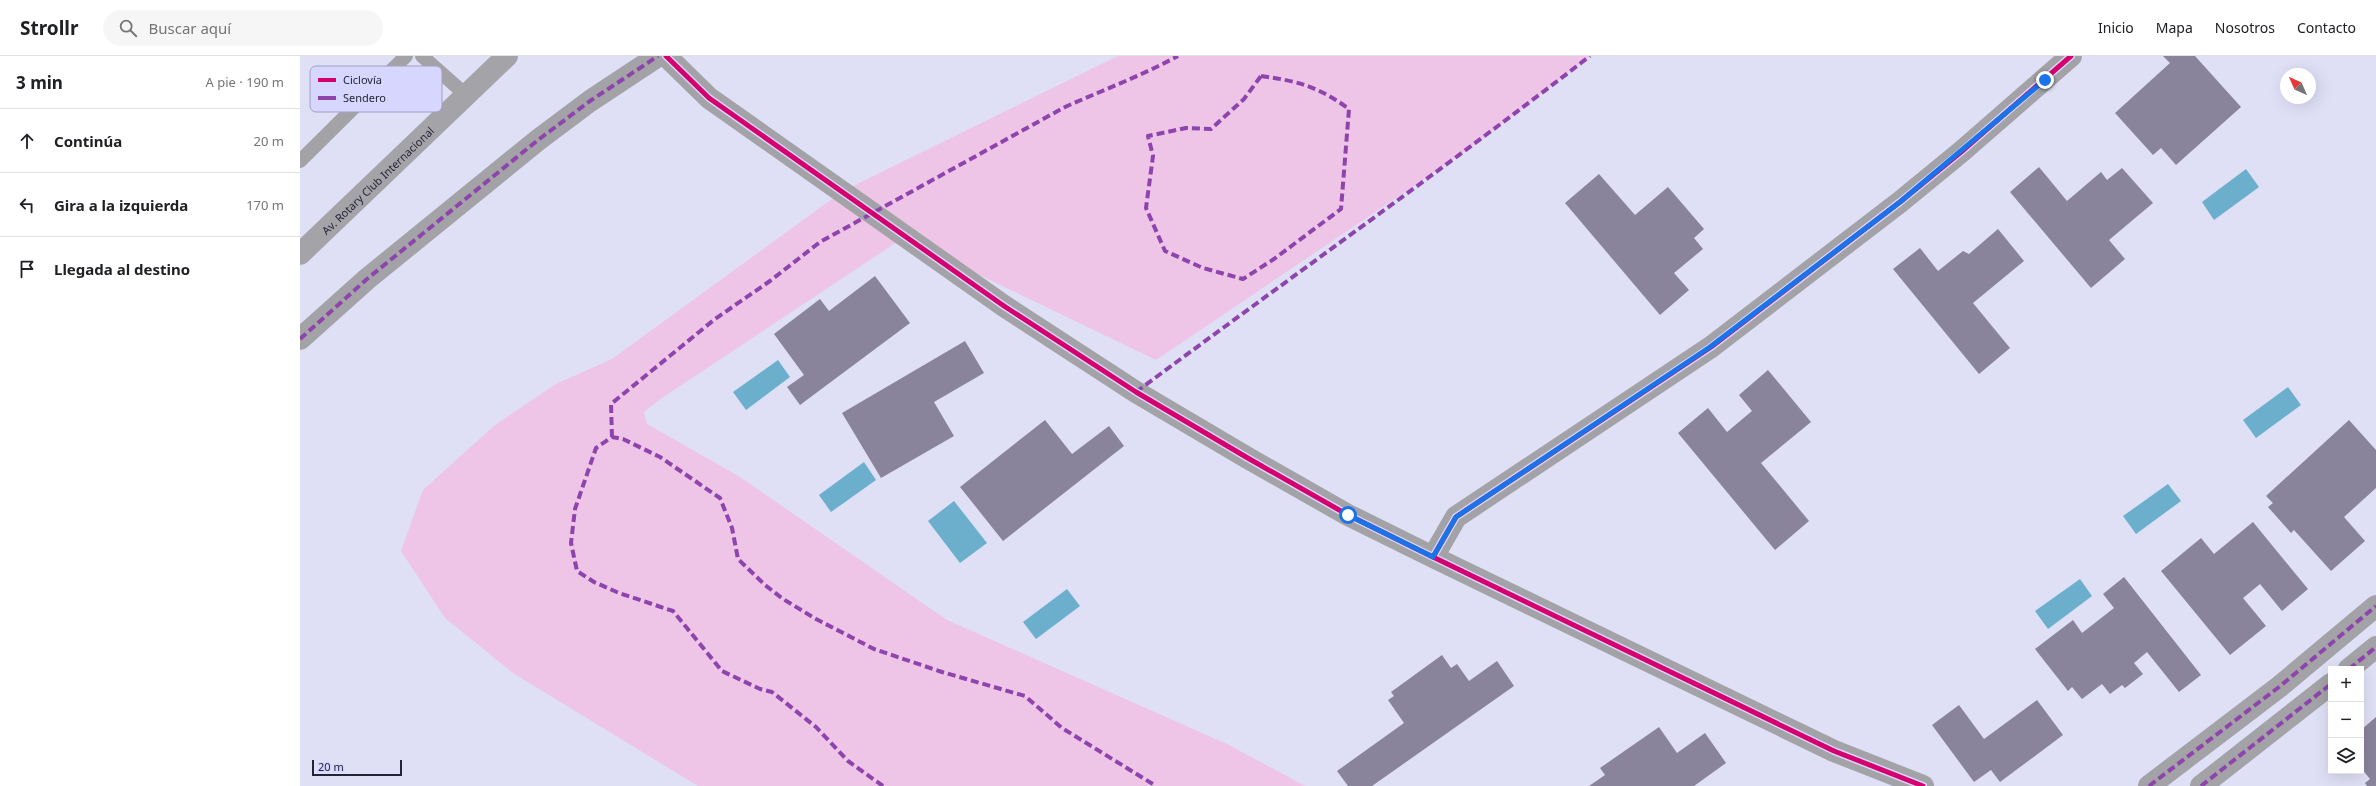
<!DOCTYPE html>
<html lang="es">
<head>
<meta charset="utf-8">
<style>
  :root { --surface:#fff; --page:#f6f6f6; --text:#202124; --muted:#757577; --line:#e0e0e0 }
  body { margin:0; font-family:"Noto Sans",sans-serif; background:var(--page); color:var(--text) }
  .controls { position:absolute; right:12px; bottom:12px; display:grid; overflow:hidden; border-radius:0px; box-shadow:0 4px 16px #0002 }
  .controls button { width:36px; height:36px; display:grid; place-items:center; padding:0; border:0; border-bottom:1px solid var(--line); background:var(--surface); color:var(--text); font:20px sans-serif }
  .compass { position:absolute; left:1980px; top:12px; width:36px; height:36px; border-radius:50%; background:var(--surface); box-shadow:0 4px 16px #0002; rotate:315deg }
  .scale { position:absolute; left:12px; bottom:10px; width:90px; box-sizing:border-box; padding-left:4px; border:2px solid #242437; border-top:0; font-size:11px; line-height:14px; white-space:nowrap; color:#242437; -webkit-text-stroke:3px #d6d6ff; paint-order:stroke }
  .stop { position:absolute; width:12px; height:12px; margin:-9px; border:3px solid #1a73e8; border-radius:50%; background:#fff }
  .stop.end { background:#1a73e8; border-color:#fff; box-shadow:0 1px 4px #0008 }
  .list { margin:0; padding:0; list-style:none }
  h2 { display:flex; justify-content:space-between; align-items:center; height:52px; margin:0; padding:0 16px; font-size:17px }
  h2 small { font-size:13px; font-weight:400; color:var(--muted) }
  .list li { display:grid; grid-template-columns:26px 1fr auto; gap:12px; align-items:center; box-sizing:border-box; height:64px; padding:0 16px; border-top:1px solid var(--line) }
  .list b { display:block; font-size:15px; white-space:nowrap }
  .list em { font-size:13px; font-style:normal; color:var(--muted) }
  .icon { flex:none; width:22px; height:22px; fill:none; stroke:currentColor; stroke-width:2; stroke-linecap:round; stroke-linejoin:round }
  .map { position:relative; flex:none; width:2076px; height:730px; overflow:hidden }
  header { display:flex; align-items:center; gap:24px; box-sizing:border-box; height:56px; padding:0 20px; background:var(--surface); border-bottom:1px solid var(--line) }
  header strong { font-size:19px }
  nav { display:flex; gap:22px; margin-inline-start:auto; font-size:14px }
  .search { width:280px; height:36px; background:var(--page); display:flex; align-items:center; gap:10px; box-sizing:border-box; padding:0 14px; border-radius:22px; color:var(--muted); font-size:15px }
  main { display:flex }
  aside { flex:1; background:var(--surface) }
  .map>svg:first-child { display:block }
</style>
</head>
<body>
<header>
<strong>Strollr</strong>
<div class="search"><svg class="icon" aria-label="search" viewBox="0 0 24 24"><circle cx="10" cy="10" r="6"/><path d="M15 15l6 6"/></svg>Buscar aquí</div>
<nav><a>Inicio</a><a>Mapa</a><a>Nosotros</a><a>Contacto</a></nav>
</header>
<main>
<aside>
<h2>3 min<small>A pie · 190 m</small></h2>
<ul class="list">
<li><svg class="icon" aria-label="ahead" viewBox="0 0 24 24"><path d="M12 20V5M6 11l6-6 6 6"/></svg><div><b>Continúa</b></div><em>20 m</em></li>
<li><svg class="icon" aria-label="left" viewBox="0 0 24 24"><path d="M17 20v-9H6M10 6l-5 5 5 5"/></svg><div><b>Gira a la izquierda</b></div><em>170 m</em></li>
<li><svg class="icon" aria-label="arrive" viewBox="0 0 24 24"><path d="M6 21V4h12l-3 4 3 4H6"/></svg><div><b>Llegada al destino</b></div></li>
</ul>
</aside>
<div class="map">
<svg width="2076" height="730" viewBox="0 0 2076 730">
  <rect width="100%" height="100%" fill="#dfdff6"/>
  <path fill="#eec4e7" d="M 818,0 L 1290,0 L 1179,86 L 856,304 L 603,182 L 362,342 L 344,356 L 347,368 L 440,421 L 647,564 L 929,689 L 1005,730 L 398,730 L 213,617 L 145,562 L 101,495 L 123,434 L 195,369 L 256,328 L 312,303 L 543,135 Z"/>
  <path fill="#6bafcd" d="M 1946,113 L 1959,131 L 1914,164 L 1902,146 Z
    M 478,304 L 490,321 L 446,354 L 433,336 Z
    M 1988,331 L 2001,349 L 1956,382 L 1943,364 Z
    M 564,406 L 576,424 L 531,456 L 519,439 Z
    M 1868,428 L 1881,445 L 1836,478 L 1823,460 Z
    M 654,445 L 687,487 L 660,507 L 628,465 Z
    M 1780,523 L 1792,540 L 1748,573 L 1735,555 Z
    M 767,533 L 780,550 L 736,583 L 723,566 Z"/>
  <path fill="#8a839c" d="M 1863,0 L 1895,0 L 1941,51 L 1876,109 L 1861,92 L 1853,99 L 1815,57 L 1870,7 Z
    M 1739,111 L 1767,145 L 1801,116 L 1807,124 L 1822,112 L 1853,147 L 1809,184 L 1825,203 L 1791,232 L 1710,136 Z
    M 1299,118 L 1335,159 L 1368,131 L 1404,173 L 1394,182 L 1403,193 L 1374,217 L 1389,234 L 1360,259 L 1265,147 Z
    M 1698,173 L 1724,205 L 1673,247 L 1710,292 L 1679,318 L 1593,213 L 1620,192 L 1638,215 L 1663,195 L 1669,198 Z
    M 575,220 L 610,267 L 500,349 L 487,331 L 504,319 L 474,278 L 520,243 L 529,255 Z
    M 665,285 L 684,317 L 634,346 L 654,380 L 581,422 L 542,357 Z
    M 1468,314 L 1511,366 L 1461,407 L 1509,465 L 1475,494 L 1378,377 L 1408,352 L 1427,376 L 1452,355 L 1439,339 Z
    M 745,364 L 772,398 L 809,370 L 824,390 L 703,485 L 660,431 Z
    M 2049,364 L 2076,394 L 2076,432 L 2044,461 L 2065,485 L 2031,515 L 1994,474 L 1991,477 L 1968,451 L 1973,447 L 1966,440 Z
    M 1953,466 L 2008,533 L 1982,555 L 1960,528 L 1943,542 L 1966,570 L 1930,599 L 1861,515 L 1901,482 L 1914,498 Z
    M 1824,521 L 1901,619 L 1879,636 L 1847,596 L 1834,607 L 1843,618 L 1825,632 L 1822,629 L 1810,638 L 1802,628 L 1782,643 L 1772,631 L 1768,635 L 1735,593 L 1773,564 L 1782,577 L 1814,552 L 1803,538 Z
    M 1142,599 L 1151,612 L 1157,608 L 1169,625 L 1197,605 L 1214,630 L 1072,730 L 1048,730 L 1037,715 L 1104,667 L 1088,644 L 1094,640 L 1091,636 Z
    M 1737,644 L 1763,679 L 1700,726 L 1691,714 L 1674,726 L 1632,669 L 1659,649 L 1684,683 Z
    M 2076,661 L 2076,730 L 2067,730 L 2065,727 L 2070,723 L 2061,712 L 2061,674 Z
    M 1359,671 L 1377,697 L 1405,677 L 1426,707 L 1394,730 L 1289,730 L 1305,719 L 1300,712 Z"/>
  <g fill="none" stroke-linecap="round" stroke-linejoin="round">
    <path stroke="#a3a2a6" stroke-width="14" d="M 122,0 L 166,39
      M 0,105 L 106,0"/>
    <path stroke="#a3a2a6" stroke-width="22" d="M 366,0 L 409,42 L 704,250 L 836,336 L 946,401 L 1048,459 L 1133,501 L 1534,695 L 1623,730
      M 0,283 L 67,223 L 238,84 L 290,45 L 358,0
      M 1133,501 L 1156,461 L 1411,291 L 1600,146 L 1661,96 L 1771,0
      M 2049,613 L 2076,591
      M 1849,730 L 1979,631 L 2076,550
      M 1901,730 L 2031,628"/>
    <path stroke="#a3a3a8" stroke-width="22" id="s1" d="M 0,198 L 207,0"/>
    <path stroke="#8e44ad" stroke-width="4" stroke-dasharray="8 4" stroke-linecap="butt" d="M 961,20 C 998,25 1019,31 1049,53 L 1041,153 L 974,203 L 943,223 L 903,212 L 865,195 L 846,152 L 853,100 L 848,80 L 886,72 L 911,73 L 944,43 Z
      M 0,283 L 67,223 L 238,84 L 290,45 L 358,0
      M 836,336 C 987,224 1141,115 1290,0
      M 312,381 L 311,348 L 415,263 L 470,225 L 520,186 L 765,51 C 803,34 841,20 878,0
      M 2049,613 L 2076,591
      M 583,730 L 548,705 L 516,671 L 472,636 L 460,633 L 422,615 L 373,555 L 319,537 L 294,526 L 277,515 L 271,487 L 275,453 L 296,392 L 312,381 L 323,383 L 360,401 L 420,442 L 432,472 L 438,503 L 465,529 L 483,543 L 516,563 L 574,593 L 642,616 L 725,640 L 762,672 L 856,730
      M 1849,730 L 1979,631 L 2076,550
      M 1901,730 L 2031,628"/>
    <g stroke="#d6d6ff" stroke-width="8">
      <path id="cycleway" d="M 366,0 L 409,42 L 704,250 L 836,336 L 946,401 L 1048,459 L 1133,501 L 1534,695 L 1623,730
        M 1133,501 L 1156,461 L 1411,291 L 1600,146 L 1661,96 L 1771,0"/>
    </g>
    <use href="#cycleway" stroke="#d6006c" stroke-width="5"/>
  </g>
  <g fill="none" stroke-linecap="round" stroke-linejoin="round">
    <path stroke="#1a73e8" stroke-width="5" d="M 1048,459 L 1133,501 L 1156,461 L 1410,291 L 1600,146 L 1745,24"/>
  </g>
  <g text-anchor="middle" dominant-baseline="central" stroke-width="4" stroke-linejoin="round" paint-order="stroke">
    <g font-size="11" fill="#242437" stroke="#d6d6ff">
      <text stroke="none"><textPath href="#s1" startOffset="107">Av. Rotary Club Internacional</textPath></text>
    </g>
  </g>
  <rect x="10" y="10" width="132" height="46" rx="6" fill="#d6d6ff" stroke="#a1a1c3" stroke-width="1"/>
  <rect x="18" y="22" width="18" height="4" fill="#d6006c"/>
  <rect x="18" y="40" width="18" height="4" fill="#8e44ad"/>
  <g font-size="11" fill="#242437">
    <text x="43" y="28">Ciclovía</text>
    <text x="43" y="46">Sendero</text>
  </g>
</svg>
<div class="controls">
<button>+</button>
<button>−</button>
<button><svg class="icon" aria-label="layers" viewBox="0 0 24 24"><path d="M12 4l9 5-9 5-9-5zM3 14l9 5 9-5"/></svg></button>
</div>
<svg class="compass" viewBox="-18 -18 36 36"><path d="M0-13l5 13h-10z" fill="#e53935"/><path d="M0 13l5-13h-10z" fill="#757577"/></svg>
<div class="scale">20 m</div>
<div class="stop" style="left:1048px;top:459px"></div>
<div class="stop end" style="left:1745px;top:24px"></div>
</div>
</main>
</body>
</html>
